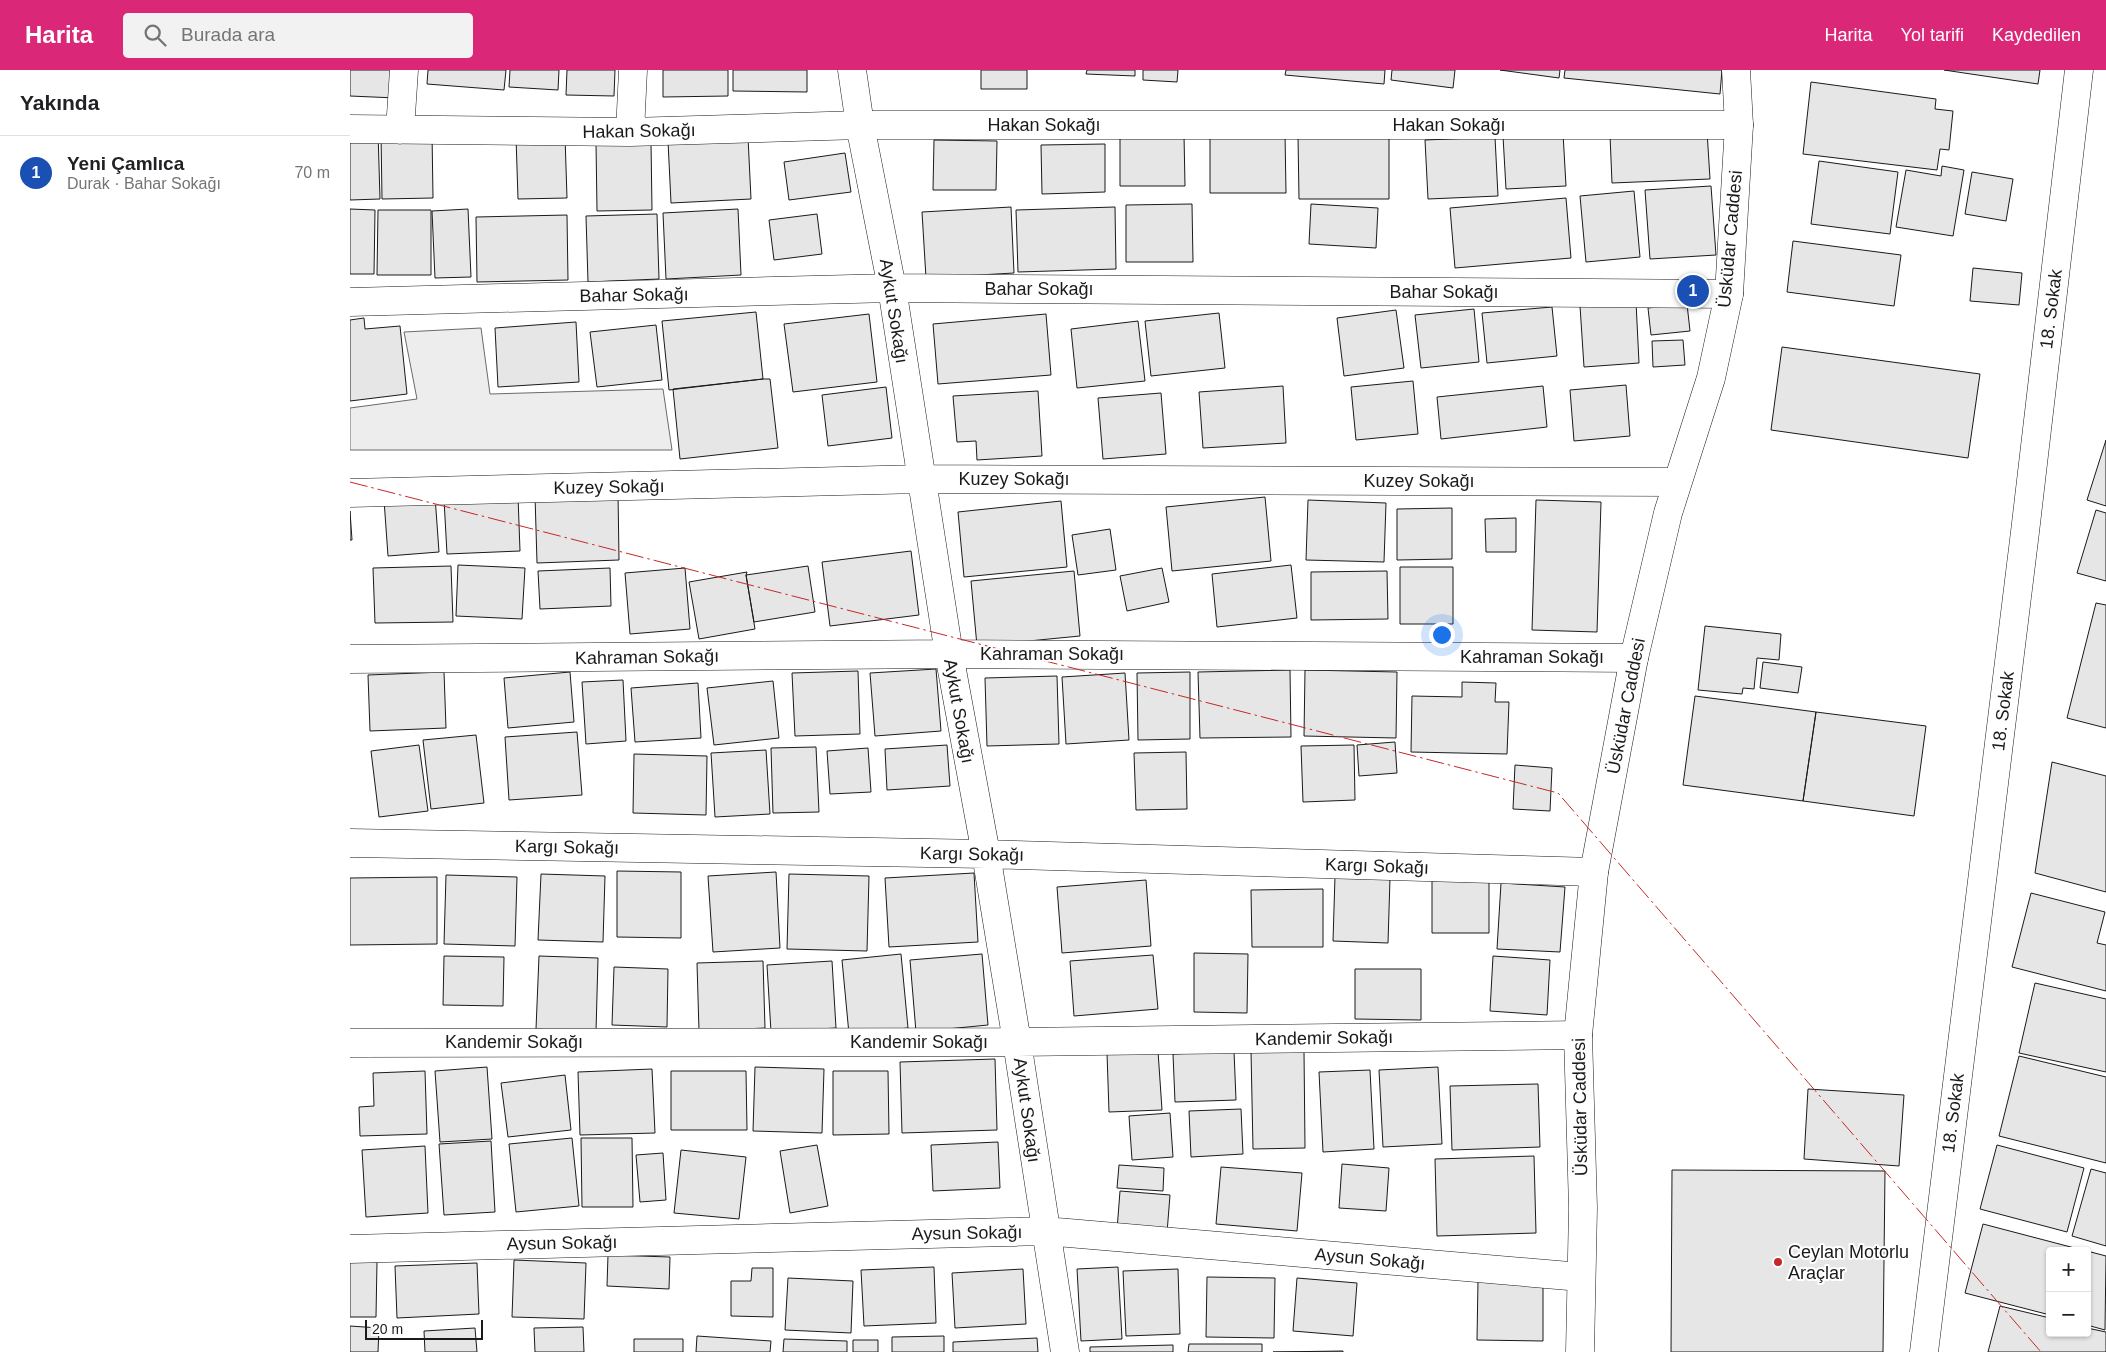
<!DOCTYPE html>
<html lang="tr">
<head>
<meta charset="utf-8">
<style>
  :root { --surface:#fff; --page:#f2f2f2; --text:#202124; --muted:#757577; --line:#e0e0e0; --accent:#db2777 }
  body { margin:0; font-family:Arial,sans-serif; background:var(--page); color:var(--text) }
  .controls { position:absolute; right:15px; bottom:15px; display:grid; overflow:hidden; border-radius:5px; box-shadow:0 1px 4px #0004 }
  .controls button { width:45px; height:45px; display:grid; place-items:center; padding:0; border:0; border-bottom:1px solid var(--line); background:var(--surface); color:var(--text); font:25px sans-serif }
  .scale { position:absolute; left:15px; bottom:12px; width:118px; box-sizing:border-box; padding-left:5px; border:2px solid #1a1a1a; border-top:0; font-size:14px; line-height:18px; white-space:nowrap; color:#1a1a1a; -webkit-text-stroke:4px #fff; paint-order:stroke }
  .you { position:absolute; left:1091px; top:564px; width:18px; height:18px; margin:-12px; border:4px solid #fff; border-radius:50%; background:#1a73e8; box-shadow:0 0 0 8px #1a73e833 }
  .badge { display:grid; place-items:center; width:32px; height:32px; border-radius:50%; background:var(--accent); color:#fff; font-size:16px; font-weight:700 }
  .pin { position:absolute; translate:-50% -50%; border:2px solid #fff; box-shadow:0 1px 5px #0006 }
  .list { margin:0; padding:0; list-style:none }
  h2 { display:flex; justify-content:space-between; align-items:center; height:65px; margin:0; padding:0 20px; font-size:21px }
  h2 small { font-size:16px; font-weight:400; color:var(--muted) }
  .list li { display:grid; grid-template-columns:32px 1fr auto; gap:15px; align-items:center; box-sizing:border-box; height:75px; padding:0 20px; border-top:1px solid var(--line) }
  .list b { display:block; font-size:19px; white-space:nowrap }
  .list p { margin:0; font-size:16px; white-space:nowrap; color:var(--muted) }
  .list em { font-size:16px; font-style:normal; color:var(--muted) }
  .icon { flex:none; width:28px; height:28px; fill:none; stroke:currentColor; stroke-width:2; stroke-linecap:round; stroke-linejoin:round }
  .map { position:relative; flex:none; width:1756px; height:1282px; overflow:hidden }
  header { display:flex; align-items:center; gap:30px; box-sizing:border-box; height:70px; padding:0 25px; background:var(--accent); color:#fff }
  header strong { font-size:24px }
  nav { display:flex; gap:28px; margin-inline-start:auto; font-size:18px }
  .search { width:350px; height:45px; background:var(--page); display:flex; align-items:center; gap:12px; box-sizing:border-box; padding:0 18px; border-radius:5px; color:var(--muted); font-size:19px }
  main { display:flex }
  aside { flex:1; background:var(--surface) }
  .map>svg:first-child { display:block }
</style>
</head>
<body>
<header>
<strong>Harita</strong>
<div class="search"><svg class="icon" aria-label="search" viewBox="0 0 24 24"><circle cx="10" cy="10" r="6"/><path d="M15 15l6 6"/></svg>Burada ara</div>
<nav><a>Harita</a><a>Yol tarifi</a><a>Kaydedilen</a></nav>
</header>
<main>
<aside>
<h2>Yakında<small></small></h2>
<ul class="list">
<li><span class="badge" style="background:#1a4fb4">1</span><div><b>Yeni Çamlıca</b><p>Durak · Bahar Sokağı</p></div><em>70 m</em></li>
</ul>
</aside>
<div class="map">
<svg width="1756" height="1282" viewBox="0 0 1756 1282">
  <rect width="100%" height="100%" fill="#fff"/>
  <path fill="#ededed" stroke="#6a6a6a" d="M 131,258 L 140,324 L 313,319 L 322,380 L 0,380 L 0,338 L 67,329 L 54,262 Z"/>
  <path fill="#e6e6e6" stroke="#1a1a1a" d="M 0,0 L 47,0 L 46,28 L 0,26 Z
    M 78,0 L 156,0 L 154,20 L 77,14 Z
    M 160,0 L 209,0 L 208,20 L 159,17 Z
    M 217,0 L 265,0 L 264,26 L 216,25 Z
    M 313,0 L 378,0 L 378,26 L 313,27 Z
    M 383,0 L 457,0 L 457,22 L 383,21 Z
    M 631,0 L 677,0 L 677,19 L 631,19 Z
    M 737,0 L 785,0 L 785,6 L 736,4 Z
    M 793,0 L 828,0 L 827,12 L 793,10 Z
    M 936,0 L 1035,0 L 1034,14 L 935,5 Z
    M 1042,0 L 1105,0 L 1103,18 L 1041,10 Z
    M 1150,0 L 1210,0 L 1209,8 Z
    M 1215,0 L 1372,0 L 1370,24 L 1214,8 Z
    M 1594,0 L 1690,0 L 1688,14 Z
    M 1461,12 L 1586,29 L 1585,39 L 1603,41 L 1599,80 L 1590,79 L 1587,100 L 1453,84 Z
    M 1357,61 L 1360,109 L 1262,113 L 1260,65 Z
    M 0,62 L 28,62 L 30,129 L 0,130 Z
    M 82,63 L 83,128 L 32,129 L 31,64 Z
    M 935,63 L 936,123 L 860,123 L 860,64 Z
    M 1213,63 L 1216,116 L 1156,119 L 1153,66 Z
    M 834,65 L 835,116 L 770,116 L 770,66 Z
    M 215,66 L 217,128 L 168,129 L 166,67 Z
    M 948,66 L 1039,66 L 1039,129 L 949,129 Z
    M 398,67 L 401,129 L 321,133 L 318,71 Z
    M 1145,67 L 1148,126 L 1078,129 L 1075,70 Z
    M 584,70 L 647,71 L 646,120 L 583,120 Z
    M 301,72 L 302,140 L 247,141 L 246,73 Z
    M 755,74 L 755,122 L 692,124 L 691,75 Z
    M 495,83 L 501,122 L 439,130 L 434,92 Z
    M 1469,91 L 1548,102 L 1540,164 L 1461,154 Z
    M 1592,96 L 1614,100 L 1603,166 L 1546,157 L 1556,100 L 1591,106 Z
    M 1622,102 L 1663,109 L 1656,151 L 1615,144 Z
    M 1361,116 L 1366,185 L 1300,189 L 1295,120 Z
    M 1284,121 L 1290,187 L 1236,192 L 1230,126 Z
    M 1216,128 L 1221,188 L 1105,198 L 1100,138 Z
    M 842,134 L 843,192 L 776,192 L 776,135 Z
    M 961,134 L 1028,138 L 1026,178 L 959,174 Z
    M 661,137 L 664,203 L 576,208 L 572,142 Z
    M 765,137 L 766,199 L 668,202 L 666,140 Z
    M 0,139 L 25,140 L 24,204 L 0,204 Z
    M 118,139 L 121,207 L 85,208 L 82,141 Z
    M 388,139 L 391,205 L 316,209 L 313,143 Z
    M 28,140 L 81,140 L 81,205 L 27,205 Z
    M 307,144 L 309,209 L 238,212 L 236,146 Z
    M 467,144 L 472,184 L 424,190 L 419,150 Z
    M 217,145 L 218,210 L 127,212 L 126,147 Z
    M 1443,171 L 1551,185 L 1544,236 L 1437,222 Z
    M 1623,198 L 1672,203 L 1669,235 L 1620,231 Z
    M 1286,232 L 1289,293 L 1234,297 L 1230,236 Z
    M 1337,234 L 1340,261 L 1301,265 L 1298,238 Z
    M 1202,237 L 1207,286 L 1137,293 L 1132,243 Z
    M 1124,239 L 1129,292 L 1071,298 L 1065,245 Z
    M 1046,240 L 1054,298 L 994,306 L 987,248 Z
    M 406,242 L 413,309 L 319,320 L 312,251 Z
    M 869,243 L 875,298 L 801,306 L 795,251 Z
    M 519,244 L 527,312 L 443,322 L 434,254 Z
    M 696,244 L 701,305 L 588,314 L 583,254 Z
    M 14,248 L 15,259 L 50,256 L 57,324 L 0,331 L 0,250 Z
    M 788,251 L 795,311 L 727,318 L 721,259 Z
    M 226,252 L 229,312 L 148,317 L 145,258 Z
    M 306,255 L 312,310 L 247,317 L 240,262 Z
    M 1333,270 L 1335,295 L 1303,297 L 1302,271 Z
    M 1432,277 L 1630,304 L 1618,388 L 1421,360 Z
    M 413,309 L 420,309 L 428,378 L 330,389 L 323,319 Z
    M 1063,311 L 1068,364 L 1006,370 L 1001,317 Z
    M 1276,315 L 1280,366 L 1224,371 L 1220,320 Z
    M 933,316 L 936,373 L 853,378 L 849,322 Z
    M 1193,316 L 1197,357 L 1091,369 L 1087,327 Z
    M 536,317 L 542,368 L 478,376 L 472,325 Z
    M 688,321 L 692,386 L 627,390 L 626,371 L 607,372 L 603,326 Z
    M 811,323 L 816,384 L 753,389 L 748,328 Z
    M 1756,370 L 1756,436 L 1737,430 Z
    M 268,422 L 269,490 L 187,493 L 185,425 Z
    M 85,426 L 89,482 L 38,486 L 34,430 Z
    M 168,426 L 170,481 L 97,484 L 94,429 Z
    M 915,427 L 921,491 L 822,501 L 816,437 Z
    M 958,430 L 1036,433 L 1034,492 L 956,490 Z
    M 1186,430 L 1251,432 L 1247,562 L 1182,560 Z
    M 711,431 L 717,497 L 614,507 L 608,442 Z
    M 1102,438 L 1102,489 L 1047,490 L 1047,439 Z
    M 1746,440 L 1756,443 L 1756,511 L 1727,503 Z
    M 0,441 L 2,470 L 0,470 Z
    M 1166,448 L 1166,482 L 1136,482 L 1135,449 Z
    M 760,459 L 766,500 L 728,505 L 722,465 Z
    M 561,481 L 569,545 L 480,556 L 472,492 Z
    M 108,495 L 175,498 L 172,549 L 106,546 Z
    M 941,495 L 947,548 L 867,557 L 862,504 Z
    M 101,496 L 103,552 L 25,553 L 23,498 Z
    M 458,496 L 465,542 L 404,552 L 396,505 Z
    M 1050,497 L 1103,497 L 1103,554 L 1050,554 Z
    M 260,498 L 261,536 L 190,539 L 188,501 Z
    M 335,498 L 340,559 L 280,564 L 275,503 Z
    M 812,498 L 819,532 L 777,541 L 770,506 Z
    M 724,501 L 730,566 L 627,576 L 621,511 Z
    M 1037,501 L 1038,549 L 961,550 L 961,502 Z
    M 397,502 L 396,505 L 405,559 L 349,569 L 339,512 Z
    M 1746,533 L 1756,535 L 1756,658 L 1717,648 Z
    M 1355,556 L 1431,564 L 1429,590 L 1407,588 L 1404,619 L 1393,618 L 1392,624 L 1348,620 Z
    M 1413,592 L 1452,597 L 1448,623 L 1410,618 Z
    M 586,599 L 591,661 L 525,666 L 520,603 Z
    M 940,600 L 941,667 L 850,668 L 848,602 Z
    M 955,600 L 1047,602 L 1046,668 L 954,666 Z
    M 508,601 L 510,664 L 445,666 L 442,603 Z
    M 94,602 L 96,658 L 20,661 L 18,605 Z
    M 220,602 L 224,652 L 158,658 L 154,608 Z
    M 840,602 L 840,669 L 788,670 L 787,603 Z
    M 775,603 L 779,670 L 716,674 L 712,607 Z
    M 707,606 L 709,674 L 637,676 L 635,608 Z
    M 273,610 L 276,671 L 236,674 L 232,612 Z
    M 423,611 L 429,668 L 364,675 L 357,618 Z
    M 1112,612 L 1146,613 L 1145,632 L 1159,632 L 1157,684 L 1061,682 L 1062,626 L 1112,627 Z
    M 348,613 L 351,668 L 285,672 L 281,618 Z
    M 1345,626 L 1466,642 L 1453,731 L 1333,715 Z
    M 1466,642 L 1576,656 L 1564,746 L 1453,731 Z
    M 227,662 L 232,725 L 159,730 L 155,667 Z
    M 126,665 L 134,733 L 81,739 L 73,670 Z
    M 1045,672 L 1047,703 L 1009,706 L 1007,675 Z
    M 69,675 L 78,741 L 29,747 L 21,681 Z
    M 597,675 L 600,716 L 537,720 L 535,679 Z
    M 1004,675 L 1005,730 L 953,732 L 951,676 Z
    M 466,677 L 469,742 L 423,743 L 421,678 Z
    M 518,678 L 521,722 L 480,724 L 477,681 Z
    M 416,680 L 420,744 L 365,747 L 361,683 Z
    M 836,682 L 837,739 L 786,740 L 784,683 Z
    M 284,684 L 357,686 L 356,745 L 283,743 Z
    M 1702,692 L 1756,706 L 1756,822 L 1685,803 Z
    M 1165,695 L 1202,698 L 1200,741 L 1163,739 Z
    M 267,801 L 331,802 L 331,868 L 267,867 Z
    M 426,802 L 430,878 L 363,882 L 358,806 Z
    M 624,803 L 628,872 L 539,877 L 535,808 Z
    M 191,804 L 255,806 L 253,872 L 188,870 Z
    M 439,804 L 519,806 L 517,881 L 437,879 Z
    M 96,805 L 167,807 L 165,876 L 94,874 Z
    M 985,806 L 1040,808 L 1038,873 L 983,871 Z
    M 87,807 L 87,874 L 0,875 L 0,808 Z
    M 796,810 L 801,876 L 712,883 L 707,817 Z
    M 1082,811 L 1139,812 L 1139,863 L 1082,863 Z
    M 1151,813 L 1215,817 L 1210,882 L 1147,879 Z
    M 973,819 L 973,877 L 902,877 L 901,820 Z
    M 1681,823 L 1755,842 L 1747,873 L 1756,875 L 1756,921 L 1662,897 Z
    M 844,883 L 898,884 L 897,943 L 844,942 Z
    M 551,884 L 558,958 L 499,964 L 492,890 Z
    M 632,884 L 638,955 L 566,962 L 560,890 Z
    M 803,885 L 808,939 L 724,946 L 720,891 Z
    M 94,886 L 154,887 L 153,936 L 93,935 Z
    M 189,886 L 248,888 L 246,962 L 186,959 Z
    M 1143,886 L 1200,890 L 1197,945 L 1140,941 Z
    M 413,891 L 415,958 L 349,961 L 347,893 Z
    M 482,891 L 486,958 L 421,962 L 417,895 Z
    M 264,897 L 318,899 L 317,957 L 262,955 Z
    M 1005,899 L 1071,899 L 1071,950 L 1005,949 Z
    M 1685,913 L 1756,929 L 1756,1002 L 1669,983 Z
    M 808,981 L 812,1040 L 759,1042 L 757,983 Z
    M 884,981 L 886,1030 L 825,1032 L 823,984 Z
    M 901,981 L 954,981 L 955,1078 L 903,1079 Z
    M 1669,986 L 1756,1007 L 1756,1093 L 1649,1066 Z
    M 645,989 L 647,1060 L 552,1063 L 550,992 Z
    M 137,997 L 142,1069 L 90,1072 L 85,1001 Z
    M 405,997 L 474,999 L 472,1063 L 403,1061 Z
    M 1088,997 L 1092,1074 L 1033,1077 L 1029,1000 Z
    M 302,999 L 305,1063 L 230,1065 L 228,1002 Z
    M 1020,1000 L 1024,1079 L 973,1082 L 969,1002 Z
    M 75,1001 L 77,1064 L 10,1066 L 9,1037 L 24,1036 L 23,1003 Z
    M 321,1001 L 396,1001 L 397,1060 L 321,1060 Z
    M 483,1001 L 538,1001 L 539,1064 L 483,1065 Z
    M 215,1005 L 221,1060 L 158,1067 L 151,1013 Z
    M 1188,1014 L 1190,1077 L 1102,1080 L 1100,1016 Z
    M 1458,1019 L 1554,1025 L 1549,1096 L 1454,1089 Z
    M 891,1039 L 893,1084 L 841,1087 L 839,1041 Z
    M 820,1043 L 823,1087 L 782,1090 L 779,1046 Z
    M 222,1068 L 229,1136 L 166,1142 L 159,1074 Z
    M 231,1068 L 282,1068 L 283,1137 L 232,1137 Z
    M 141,1071 L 145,1142 L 94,1145 L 89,1074 Z
    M 648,1072 L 650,1118 L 583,1121 L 581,1075 Z
    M 467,1075 L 478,1136 L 440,1143 L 430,1081 Z
    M 1647,1075 L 1734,1098 L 1717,1162 L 1630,1139 Z
    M 75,1076 L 78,1143 L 16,1147 L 12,1080 Z
    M 331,1080 L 396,1087 L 389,1149 L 324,1143 Z
    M 313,1083 L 316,1130 L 290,1132 L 286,1085 Z
    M 1184,1086 L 1186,1163 L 1087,1166 L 1085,1089 Z
    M 992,1094 L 1039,1098 L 1036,1141 L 989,1138 Z
    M 769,1095 L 814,1098 L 813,1121 L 767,1118 Z
    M 871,1097 L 952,1103 L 947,1161 L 866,1154 Z
    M 1741,1099 L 1756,1103 L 1756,1176 L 1722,1166 Z
    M 1322,1100 L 1535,1101 L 1533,1282 L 1321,1282 Z
    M 770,1121 L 820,1125 L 817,1163 L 767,1160 Z
    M 1633,1154 L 1736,1181 L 1700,1181 L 1700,1245 L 1615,1223 Z
    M 1737,1181 L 1756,1186 L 1755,1260 L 1737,1255 Z
    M 258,1185 L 320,1187 L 319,1219 L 257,1216 Z
    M 164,1190 L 236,1193 L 234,1249 L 162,1247 Z
    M 0,1192 L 27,1192 L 26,1247 L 0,1247 Z
    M 127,1193 L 129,1244 L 47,1248 L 45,1196 Z
    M 584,1197 L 586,1253 L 514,1256 L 511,1200 Z
    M 768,1197 L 772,1269 L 731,1271 L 727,1199 Z
    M 402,1198 L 423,1198 L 423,1247 L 381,1246 L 381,1211 L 401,1211 Z
    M 673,1199 L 676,1254 L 605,1258 L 602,1203 Z
    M 828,1199 L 830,1264 L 776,1266 L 773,1201 Z
    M 857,1207 L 925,1208 L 924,1268 L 856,1267 Z
    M 438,1208 L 503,1211 L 501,1263 L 435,1260 Z
    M 947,1208 L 1007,1213 L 1003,1266 L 943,1261 Z
    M 1128,1210 L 1193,1211 L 1193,1271 L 1127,1270 Z
    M 1650,1236 L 1700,1248 L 1700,1263 L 1737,1263 L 1737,1258 L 1756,1262 L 1756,1282 L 1638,1282 Z
    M 0,1256 L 29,1258 L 28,1282 L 0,1282 Z
    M 233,1257 L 234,1282 L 185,1282 L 184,1258 Z
    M 125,1258 L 127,1282 L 75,1282 L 74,1261 Z
    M 347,1266 L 421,1271 L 420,1282 L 346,1282 Z
    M 594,1266 L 594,1282 L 542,1282 L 542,1267 Z
    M 687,1268 L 688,1282 L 603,1282 L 603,1272 Z
    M 284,1269 L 333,1269 L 333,1282 L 284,1282 Z
    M 434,1269 L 497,1271 L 497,1282 L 433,1282 Z
    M 503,1270 L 528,1270 L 528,1282 L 503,1282 Z
    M 839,1274 L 912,1274 L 912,1282 L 838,1282 Z
    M 823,1275 L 823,1282 L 740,1282 L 740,1277 Z
    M 993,1281 L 993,1282 L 923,1282 Z"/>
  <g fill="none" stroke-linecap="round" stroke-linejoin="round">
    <g stroke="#1a1a1a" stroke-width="29">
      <path id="street" d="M 502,0 L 510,55 L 542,218 L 599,584 L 636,784 L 667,972 L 715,1282
        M 0,59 L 280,62 L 510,55 L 1389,55
        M 50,60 L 54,0
        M 280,62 L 283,0
        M 0,232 L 542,218 L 1379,224
        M 0,423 L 570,409 L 1327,412
        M 0,589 L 599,584 L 1284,588
        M 0,773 L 636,784 L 1244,802
        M 0,973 L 667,972 L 1228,965
        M 0,1179 L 695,1161 L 1231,1207
        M 1574,1282 L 1675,462 L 1729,0"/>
    </g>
    <g stroke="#1a1a1a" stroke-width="29">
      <path id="secondary" d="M 1230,1282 L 1233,1138 L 1228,965 L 1244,802 L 1284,588 L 1318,443 L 1361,308 L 1379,224 L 1389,55 L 1386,0"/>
    </g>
    <use href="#street" stroke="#fff" stroke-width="28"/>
    <use href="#secondary" stroke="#fff" stroke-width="28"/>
    <path stroke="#c62828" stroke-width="1" stroke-dasharray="18 4 2.5 4" stroke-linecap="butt" d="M 0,412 L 1208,723 L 1691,1282"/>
  </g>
  <circle fill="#c62828" stroke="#fff" stroke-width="2" cx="1428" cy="1192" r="5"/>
  <g text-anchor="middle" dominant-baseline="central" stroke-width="4" stroke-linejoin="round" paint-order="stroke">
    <g font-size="18" fill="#1a1a1a" stroke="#fff">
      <text x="694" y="55">Hakan Sokağı</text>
      <text x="1099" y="55">Hakan Sokağı</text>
      <text transform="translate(289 61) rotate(-1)">Hakan Sokağı</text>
      <text transform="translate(1380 169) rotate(-85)">Üsküdar Caddesi</text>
      <text x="689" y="219">Bahar Sokağı</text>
      <text x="1094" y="222">Bahar Sokağı</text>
      <text transform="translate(284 225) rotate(-1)">Bahar Sokağı</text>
      <text transform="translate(1701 239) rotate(-83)">18. Sokak</text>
      <text transform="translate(544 241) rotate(81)">Aykut Sokağı</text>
      <text x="664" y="409">Kuzey Sokağı</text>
      <text x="1069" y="411">Kuzey Sokağı</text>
      <text transform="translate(259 417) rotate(-1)">Kuzey Sokağı</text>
      <text x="702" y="584">Kahraman Sokağı</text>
      <text transform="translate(297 587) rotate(-1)">Kahraman Sokağı</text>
      <text x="1182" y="587">Kahraman Sokağı</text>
      <text transform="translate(1276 636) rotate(-79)">Üsküdar Caddesi</text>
      <text transform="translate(609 641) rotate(80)">Aykut Sokağı</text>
      <text transform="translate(1653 641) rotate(-83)">18. Sokak</text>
      <text transform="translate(217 777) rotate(1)">Kargı Sokağı</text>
      <text transform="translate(622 784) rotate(1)">Kargı Sokağı</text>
      <text transform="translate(1027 796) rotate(2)">Kargı Sokağı</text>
      <text transform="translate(974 968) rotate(-1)">Kandemir Sokağı</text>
      <text x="164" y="972">Kandemir Sokağı</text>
      <text x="569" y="972">Kandemir Sokağı</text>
      <text transform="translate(1230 1037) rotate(-91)">Üsküdar Caddesi</text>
      <text transform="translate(677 1040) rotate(82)">Aykut Sokağı</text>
      <text transform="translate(1603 1043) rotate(-83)">18. Sokak</text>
      <text transform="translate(617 1163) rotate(-1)">Aysun Sokağı</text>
      <text transform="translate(212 1173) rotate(-1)">Aysun Sokağı</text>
      <text transform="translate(1020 1189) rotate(5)">Aysun Sokağı</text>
    </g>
    <g font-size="18" fill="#1a1a1a" stroke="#fff" text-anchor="start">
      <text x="1438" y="1182">Ceylan Motorlu<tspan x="1438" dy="21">Araçlar</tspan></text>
    </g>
  </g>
</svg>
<div class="controls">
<button>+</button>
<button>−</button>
</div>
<div class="scale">20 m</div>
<div class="you"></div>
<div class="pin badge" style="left:1343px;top:221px;background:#1a4fb4">1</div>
</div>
</main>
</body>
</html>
